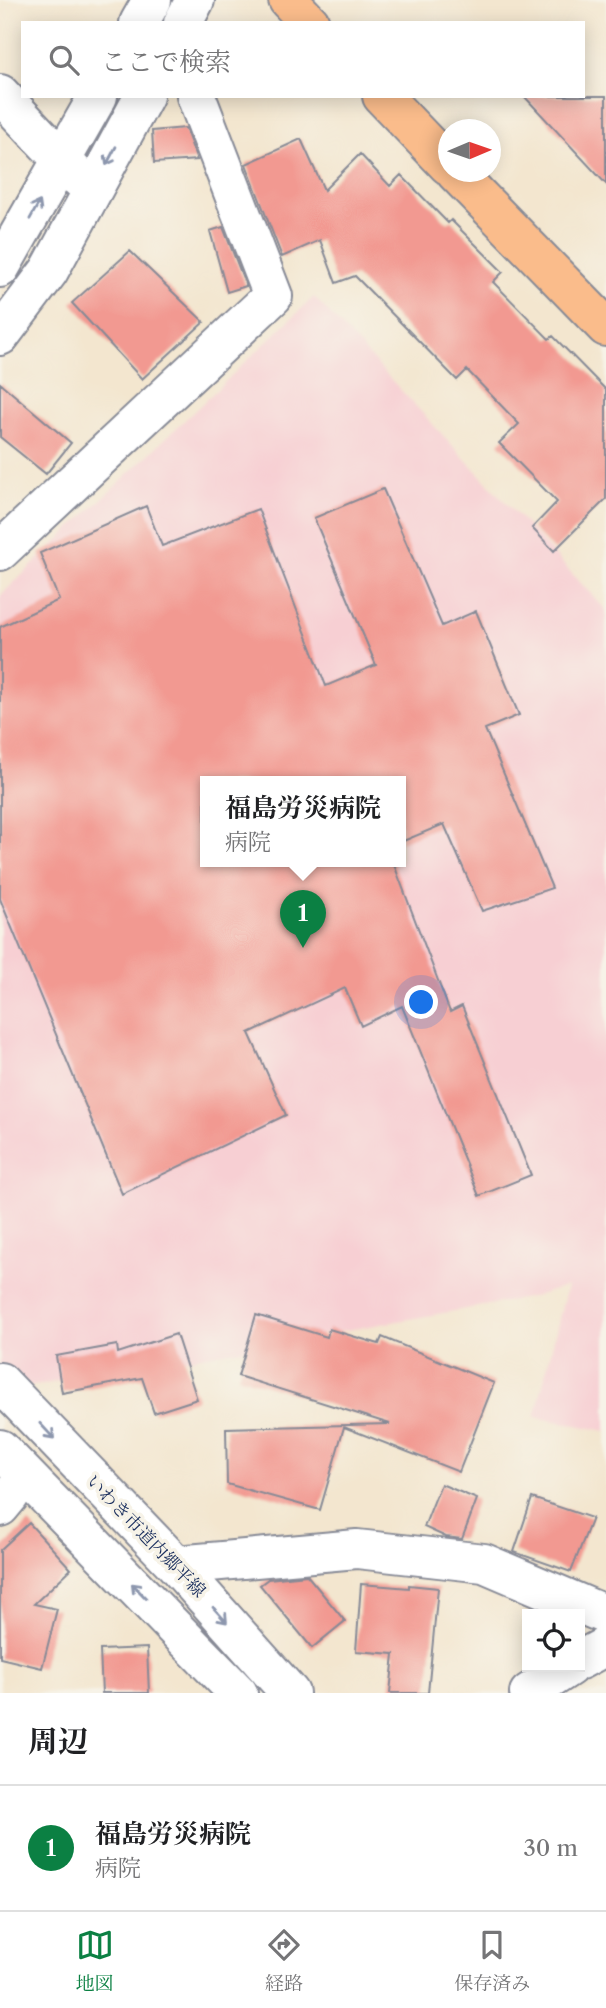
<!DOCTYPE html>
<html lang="ja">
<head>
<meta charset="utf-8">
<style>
  :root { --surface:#fff; --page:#f6f6f6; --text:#202124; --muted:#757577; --line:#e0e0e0; --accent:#0b8043 }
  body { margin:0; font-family:"Libre Caslon Text","Noto Serif JP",serif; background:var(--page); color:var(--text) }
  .controls { position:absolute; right:21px; bottom:21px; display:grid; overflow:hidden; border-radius:0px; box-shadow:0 4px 18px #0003 }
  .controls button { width:63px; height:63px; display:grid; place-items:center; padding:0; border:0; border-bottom:2px solid var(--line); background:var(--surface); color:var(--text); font:35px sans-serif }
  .compass { position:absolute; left:438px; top:119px; width:63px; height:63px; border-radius:50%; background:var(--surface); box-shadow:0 4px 18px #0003; rotate:88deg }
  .you { position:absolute; left:422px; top:1003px; width:24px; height:24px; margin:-18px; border:5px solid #fff; border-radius:50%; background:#1a73e8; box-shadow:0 0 0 10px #1a73e833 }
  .badge { display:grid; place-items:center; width:46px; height:46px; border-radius:50%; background:var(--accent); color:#fff; font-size:23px; font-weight:700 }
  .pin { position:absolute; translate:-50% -58px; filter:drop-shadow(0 2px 4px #0008) }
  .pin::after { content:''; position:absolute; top:37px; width:24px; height:21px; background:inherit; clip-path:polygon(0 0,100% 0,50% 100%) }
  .popup { position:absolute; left:200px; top:776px; width:206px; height:91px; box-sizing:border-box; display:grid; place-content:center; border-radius:0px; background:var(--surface); filter:drop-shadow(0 2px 5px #0005); font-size:23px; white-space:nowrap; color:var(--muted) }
  .popup b { font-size:26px; color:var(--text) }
  .popup::after { content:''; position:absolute; left:50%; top:100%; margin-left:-14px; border:14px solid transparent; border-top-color:var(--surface) }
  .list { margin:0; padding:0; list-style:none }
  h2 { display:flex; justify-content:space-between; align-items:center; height:91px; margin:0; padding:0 28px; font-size:30px }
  h2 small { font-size:23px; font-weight:400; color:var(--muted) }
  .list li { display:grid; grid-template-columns:46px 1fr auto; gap:21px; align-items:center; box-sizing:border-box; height:126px; padding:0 28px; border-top:2px solid var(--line) }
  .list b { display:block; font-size:26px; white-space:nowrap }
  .list p { margin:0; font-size:23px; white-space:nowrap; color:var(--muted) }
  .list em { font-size:23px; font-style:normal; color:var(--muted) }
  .icon { flex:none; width:38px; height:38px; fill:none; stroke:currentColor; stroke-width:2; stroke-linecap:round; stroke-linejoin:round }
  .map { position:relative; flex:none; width:606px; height:1693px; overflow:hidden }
  .search { position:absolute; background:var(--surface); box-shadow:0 4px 18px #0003; left:21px; right:21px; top:21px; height:77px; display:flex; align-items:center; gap:18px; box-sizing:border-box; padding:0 24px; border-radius:0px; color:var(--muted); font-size:26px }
  .sheet { height:217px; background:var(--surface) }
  nav { display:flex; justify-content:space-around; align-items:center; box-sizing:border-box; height:98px; border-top:2px solid var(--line); background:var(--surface); font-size:19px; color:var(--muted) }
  nav a { display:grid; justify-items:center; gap:4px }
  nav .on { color:var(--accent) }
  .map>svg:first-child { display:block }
</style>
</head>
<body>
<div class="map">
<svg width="606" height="1693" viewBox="0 0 606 1693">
  <rect width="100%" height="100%" fill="#f7f3e8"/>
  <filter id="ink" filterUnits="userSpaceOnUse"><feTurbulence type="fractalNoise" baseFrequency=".0143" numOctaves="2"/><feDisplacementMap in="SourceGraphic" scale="14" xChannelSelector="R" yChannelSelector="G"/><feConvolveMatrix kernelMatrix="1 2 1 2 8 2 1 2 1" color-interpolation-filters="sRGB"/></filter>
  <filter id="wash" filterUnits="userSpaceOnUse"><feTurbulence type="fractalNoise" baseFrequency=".00686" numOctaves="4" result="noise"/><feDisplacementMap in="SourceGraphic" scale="28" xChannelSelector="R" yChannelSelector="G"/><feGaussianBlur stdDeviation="1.57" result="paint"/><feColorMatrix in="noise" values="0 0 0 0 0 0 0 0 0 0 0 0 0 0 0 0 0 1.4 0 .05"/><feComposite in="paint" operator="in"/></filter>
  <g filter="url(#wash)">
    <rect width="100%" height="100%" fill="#f3e6cf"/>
    <path fill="#f7cfd3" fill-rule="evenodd" d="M 314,297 L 606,610 L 606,1431 L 535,1417 L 567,1286 L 533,1297 L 11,1390 L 0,1379 L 0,596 ZM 205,782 L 401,782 L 401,862 L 205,862 Z"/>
    <g id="blocks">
      <path fill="#f29991" d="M 524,96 L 606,96 L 606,184 Z
        M 185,128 L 197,160 L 154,163 L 152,131 Z
        M 301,139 L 324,190 L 360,154 L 390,186 L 401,175 L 448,223 L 451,220 L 503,272 L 493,282 L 549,339 L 553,336 L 606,390 L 606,499 L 554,551 L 532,528 L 557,502 L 499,443 L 519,424 L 467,370 L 457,380 L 355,276 L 336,283 L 320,240 L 282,257 L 246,164 Z
        M 223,227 L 246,286 L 227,292 L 210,231 Z
        M 130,251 L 204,322 L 142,379 L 72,303 Z
        M 0,383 L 71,443 L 46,474 L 0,437 Z
        M 383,489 L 442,626 L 476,611 L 519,715 L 485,729 L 552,888 L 482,911 L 444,824 L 401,842 L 401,782 L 205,782 L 205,862 L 393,862 L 450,1012 L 462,1006 L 531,1175 L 479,1196 L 402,1006 L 361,1026 L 345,988 L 249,1033 L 286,1115 L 122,1194 L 0,899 L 0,627 L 59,600 L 40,553 L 146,506 L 162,546 L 258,509 L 326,686 L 376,665 L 314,518 Z
        M 256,1315 L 327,1337 L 329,1329 L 379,1344 L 382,1337 L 494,1383 L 459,1472 L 344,1427 L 320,1510 L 227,1484 L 226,1428 L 390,1424 L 238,1376 Z
        M 176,1334 L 197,1399 L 154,1413 L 142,1378 L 62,1393 L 56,1356 L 117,1345 L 118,1353 Z
        M 441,1484 L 477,1499 L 462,1539 L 446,1537 L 424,1527 Z
        M 532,1498 L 592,1518 L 571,1572 L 514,1552 Z
        M 29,1523 L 71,1569 L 34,1604 L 57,1609 L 42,1668 L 0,1658 L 0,1550 Z
        M 307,1575 L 345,1621 L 312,1648 L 260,1585 L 268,1579 Z
        M 361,1584 L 409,1588 L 409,1585 L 438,1588 L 428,1693 L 390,1693 L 394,1654 L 356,1651 Z
        M 147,1648 L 149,1693 L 102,1693 L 100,1650 Z"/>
    </g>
  </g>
  <g filter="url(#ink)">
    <use href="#blocks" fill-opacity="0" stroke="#878a96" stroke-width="2"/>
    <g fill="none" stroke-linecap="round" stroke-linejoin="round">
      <g stroke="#878a96" stroke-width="42">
        <path id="minor" d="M 139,23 L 152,0
          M 183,23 L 195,0
          M 0,94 L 80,179
          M 0,268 L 98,96
          M 0,336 L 49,271 L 144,96
          M 0,551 L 273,296 L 196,96
          M 0,1382 L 176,1565 L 290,1693
          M 0,1449 L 238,1693
          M 0,1507 L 10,1495
          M 176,1565 L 357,1549 L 484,1563 L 606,1615
          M 580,1660 L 606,1646
          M 529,1693 L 569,1667"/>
      </g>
      <g stroke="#878a96" stroke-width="42">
        <path id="major" d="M 288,0 L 310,23
          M 382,96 L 448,165
          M 455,172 L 606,327"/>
      </g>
      <use href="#minor" stroke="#fff" stroke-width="38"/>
      <use href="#major" stroke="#fabc8b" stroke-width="38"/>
    </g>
    <defs><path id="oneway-shaft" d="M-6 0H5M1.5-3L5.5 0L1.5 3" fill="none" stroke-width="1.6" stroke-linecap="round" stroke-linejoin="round" transform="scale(1.75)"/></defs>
    <g stroke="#8d97ae">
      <use href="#oneway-shaft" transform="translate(111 156) rotate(118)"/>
      <use href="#oneway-shaft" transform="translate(35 210) rotate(-61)"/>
      <use href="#oneway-shaft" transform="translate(47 1431) rotate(47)"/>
      <use href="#oneway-shaft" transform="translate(139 1591) rotate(-134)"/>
      <use href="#oneway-shaft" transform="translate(220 1615) rotate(48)"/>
    </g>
  </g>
  <g text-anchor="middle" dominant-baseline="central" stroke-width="7" stroke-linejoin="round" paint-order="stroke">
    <g font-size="18" fill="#1b2f5e" stroke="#f7f3e8">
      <text transform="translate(146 1536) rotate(46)">いわき市道内郷平線</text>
    </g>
  </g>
</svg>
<div class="controls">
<button><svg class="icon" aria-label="locate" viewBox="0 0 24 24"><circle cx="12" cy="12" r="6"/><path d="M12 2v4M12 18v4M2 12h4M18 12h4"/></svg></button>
</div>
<svg class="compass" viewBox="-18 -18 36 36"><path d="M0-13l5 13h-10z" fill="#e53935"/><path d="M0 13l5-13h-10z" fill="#757577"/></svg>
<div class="you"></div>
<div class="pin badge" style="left:303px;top:948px">1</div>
<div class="popup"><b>福島労災病院</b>病院</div>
<div class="search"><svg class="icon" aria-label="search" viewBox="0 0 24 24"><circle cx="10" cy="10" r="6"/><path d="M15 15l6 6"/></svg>ここで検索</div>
</div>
<section class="sheet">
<h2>周辺<small></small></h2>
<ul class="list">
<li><span class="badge">1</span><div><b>福島労災病院</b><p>病院</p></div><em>30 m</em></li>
</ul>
</section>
<nav>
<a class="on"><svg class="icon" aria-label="map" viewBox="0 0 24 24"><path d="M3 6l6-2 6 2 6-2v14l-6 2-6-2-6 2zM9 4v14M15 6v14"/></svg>地図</a>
<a><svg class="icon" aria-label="directions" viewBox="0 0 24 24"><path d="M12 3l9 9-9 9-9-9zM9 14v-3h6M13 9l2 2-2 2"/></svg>経路</a>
<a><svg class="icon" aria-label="saved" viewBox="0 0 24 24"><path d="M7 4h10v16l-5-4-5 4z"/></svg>保存済み</a>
</nav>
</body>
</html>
